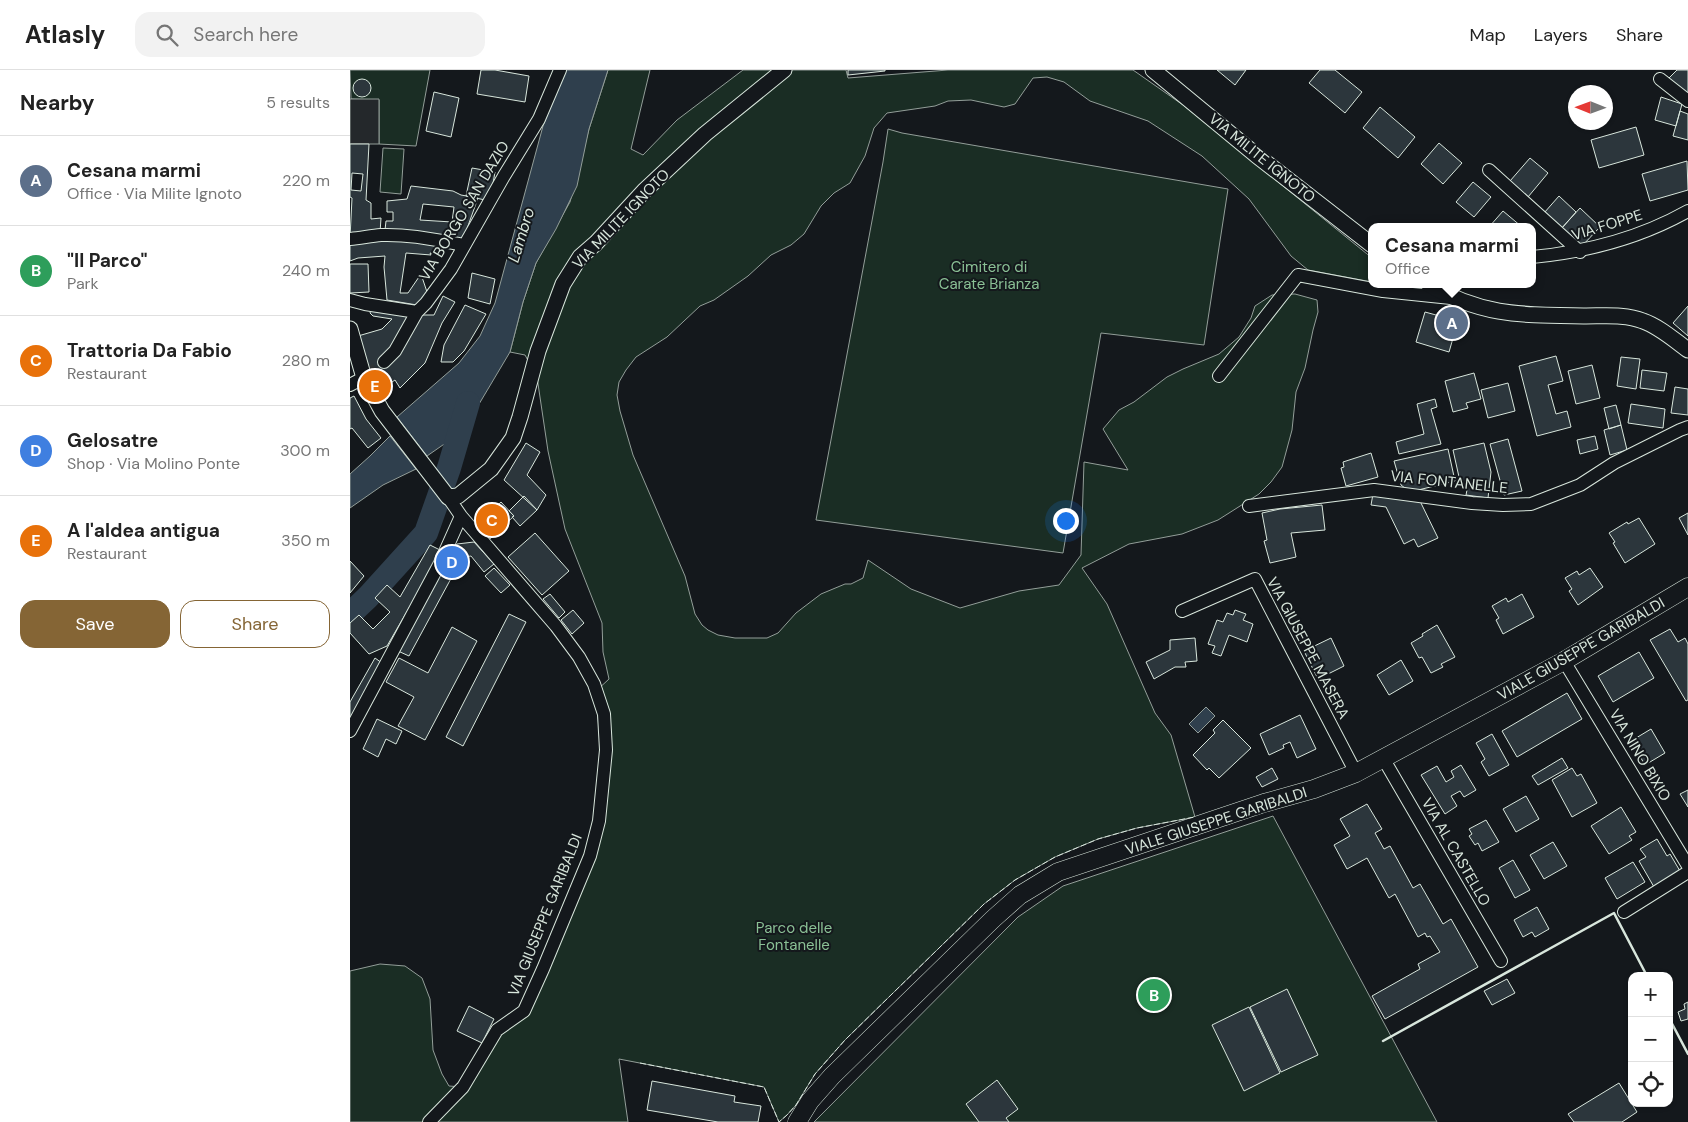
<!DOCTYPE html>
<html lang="en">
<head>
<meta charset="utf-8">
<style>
  :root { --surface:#fff; --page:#f2f2f2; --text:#222; --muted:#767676; --line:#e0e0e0; --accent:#856535 }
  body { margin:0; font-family:"DM Sans",sans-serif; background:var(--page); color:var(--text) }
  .controls { position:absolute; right:15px; bottom:15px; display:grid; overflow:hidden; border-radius:10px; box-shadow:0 1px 4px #0004 }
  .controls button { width:45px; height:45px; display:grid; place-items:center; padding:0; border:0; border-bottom:1px solid var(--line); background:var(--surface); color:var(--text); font:25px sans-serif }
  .compass { position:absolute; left:1218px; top:15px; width:45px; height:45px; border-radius:50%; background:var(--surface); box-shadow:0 1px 4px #0004; rotate:271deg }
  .you { position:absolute; left:715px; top:450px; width:18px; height:18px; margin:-12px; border:4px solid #fff; border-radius:50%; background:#1a73e8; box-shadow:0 0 0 8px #1a73e833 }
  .badge { display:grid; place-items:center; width:32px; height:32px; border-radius:50%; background:var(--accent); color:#fff; font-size:16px; font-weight:700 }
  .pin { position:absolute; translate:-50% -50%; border:2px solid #fff; box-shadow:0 1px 5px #0006 }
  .popup { position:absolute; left:1018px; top:153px; width:168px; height:65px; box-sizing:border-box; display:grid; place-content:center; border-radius:10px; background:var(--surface); filter:drop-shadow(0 1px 4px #0005); font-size:16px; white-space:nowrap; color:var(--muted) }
  .popup b { font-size:19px; color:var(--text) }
  .popup::after { content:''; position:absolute; left:50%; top:100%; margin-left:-10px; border:10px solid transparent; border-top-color:var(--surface) }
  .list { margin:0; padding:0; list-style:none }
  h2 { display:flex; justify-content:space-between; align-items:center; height:65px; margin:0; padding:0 20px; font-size:21px }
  h2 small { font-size:16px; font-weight:400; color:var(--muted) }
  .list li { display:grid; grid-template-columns:32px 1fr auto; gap:15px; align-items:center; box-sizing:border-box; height:90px; padding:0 20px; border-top:1px solid var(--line) }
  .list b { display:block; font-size:19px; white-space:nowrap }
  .list p { margin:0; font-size:16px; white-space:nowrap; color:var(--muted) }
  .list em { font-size:16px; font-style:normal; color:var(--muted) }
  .actions { display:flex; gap:10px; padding:15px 20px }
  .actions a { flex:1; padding:11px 0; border:1px solid var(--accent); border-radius:15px; text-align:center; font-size:18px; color:var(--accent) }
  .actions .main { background:var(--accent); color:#fff }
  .icon { flex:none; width:28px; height:28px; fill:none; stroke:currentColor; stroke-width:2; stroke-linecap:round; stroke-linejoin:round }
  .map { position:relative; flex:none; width:1338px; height:1052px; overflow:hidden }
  header { display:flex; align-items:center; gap:30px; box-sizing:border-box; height:70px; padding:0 25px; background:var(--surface); border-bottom:1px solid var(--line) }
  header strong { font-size:24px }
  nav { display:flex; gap:28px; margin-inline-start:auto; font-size:18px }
  .search { width:350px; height:45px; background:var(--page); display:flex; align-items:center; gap:12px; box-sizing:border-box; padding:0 18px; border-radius:15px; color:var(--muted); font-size:19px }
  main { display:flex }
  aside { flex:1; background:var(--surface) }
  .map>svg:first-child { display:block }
</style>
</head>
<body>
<header>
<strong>Atlasly</strong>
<div class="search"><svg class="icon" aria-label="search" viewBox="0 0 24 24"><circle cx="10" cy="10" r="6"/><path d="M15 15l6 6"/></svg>Search here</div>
<nav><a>Map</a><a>Layers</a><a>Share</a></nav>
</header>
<main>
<aside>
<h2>Nearby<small>5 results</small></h2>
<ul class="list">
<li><span class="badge" style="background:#5c6f8a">A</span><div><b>Cesana marmi</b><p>Office · Via Milite Ignoto</p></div><em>220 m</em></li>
<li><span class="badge" style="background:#2e9e5b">B</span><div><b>&quot;Il Parco&quot;</b><p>Park</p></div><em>240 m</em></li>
<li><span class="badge" style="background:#e8710a">C</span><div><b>Trattoria Da Fabio</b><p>Restaurant</p></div><em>280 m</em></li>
<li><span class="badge" style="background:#3f7fe0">D</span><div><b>Gelosatre</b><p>Shop · Via Molino Ponte</p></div><em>300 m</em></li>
<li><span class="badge" style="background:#e8710a">E</span><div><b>A l'aldea antigua</b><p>Restaurant</p></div><em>350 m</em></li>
</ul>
<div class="actions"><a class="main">Save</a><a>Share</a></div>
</aside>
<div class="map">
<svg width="1338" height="1052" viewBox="0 0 1338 1052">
  <rect width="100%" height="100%" fill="#14181c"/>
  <path fill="#1a2d24" stroke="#939e99" d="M 0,0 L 80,0 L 66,76 L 29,74 L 29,30 L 1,29 Z
    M 258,0 L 300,0 L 281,79 L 293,85 L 327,50 L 393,0 L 496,0 L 498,8 L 598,0 L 783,0 L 833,35 L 1022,188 L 1022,212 L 958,200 L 941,186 L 899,129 L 852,86 L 798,51 L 740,31 L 714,12 L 697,7 L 683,8 L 665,34 L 654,37 L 621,30 L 598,31 L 585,36 L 537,43 L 524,58 L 515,86 L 500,113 L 484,123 L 471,136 L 454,164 L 441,175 L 421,185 L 398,206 L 364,230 L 350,236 L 317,267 L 286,287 L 276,300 L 269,312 L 267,325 L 270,341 L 283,385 L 335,506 L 345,544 L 352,555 L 358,560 L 368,565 L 385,568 L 417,568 L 428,563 L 446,543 L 471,524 L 495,514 L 501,514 L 513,508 L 518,490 L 561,519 L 610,538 L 669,521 L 709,515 L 731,485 L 734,392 L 778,400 L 753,359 L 769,340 L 784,332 L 817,307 L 833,299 L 869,284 L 889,267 L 901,248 L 905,236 L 922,225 L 945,224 L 967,230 L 968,242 L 963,260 L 955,298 L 946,322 L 942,360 L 932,397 L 921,412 L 909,424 L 868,450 L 832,464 L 779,474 L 732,498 L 757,534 L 805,643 L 821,665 L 845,747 L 787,758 L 748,769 L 705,787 L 665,810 L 634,834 L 495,970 L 465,1004 L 446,1035 L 437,1045 L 429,1052 L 414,1017 L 269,989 L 278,1052 L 0,1052 L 0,901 L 30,894 L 55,896 L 72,908 L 80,929 L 83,980 L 92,1004 L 99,1016 L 113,1017 L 147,960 L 174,941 L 240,786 L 253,712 L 246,621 L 259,609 L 253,582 L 252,553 L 215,459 L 198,381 L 187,307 L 175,285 L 160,282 L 173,232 L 186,193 L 220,132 L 239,59 Z
    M 538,59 L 552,63 L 878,119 L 854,275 L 751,263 L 713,483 L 466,450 L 533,92 Z
    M 33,78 L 54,79 L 51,124 L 30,122 Z
    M 923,746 L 1087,1052 L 464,1052 L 668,847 L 713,816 Z"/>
  <path fill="#24282b" stroke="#939e99" d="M 0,29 L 29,29 L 29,74 L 0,74 Z"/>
  <path fill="#2f3f4d" stroke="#939e99" d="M 215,0 L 258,0 L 239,59 L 227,116 L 206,159 L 186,193 L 173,232 L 160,282 L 113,361 L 77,386 L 47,347 L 109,293 L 130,266 L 145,233 L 193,56 Z
    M 40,366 L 66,399 L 33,415 L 0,438 L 0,404 L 20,386 Z
    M 856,637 L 865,646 L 848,663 L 839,654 Z"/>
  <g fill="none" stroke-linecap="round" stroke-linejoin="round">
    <path stroke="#2f3f4d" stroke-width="24" d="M 0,544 L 18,527 L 76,463 L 99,398 L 118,333"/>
  </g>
  <path fill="#2c363c" stroke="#d8e6dc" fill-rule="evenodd" d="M 131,0 L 145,0 L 179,6 L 175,32 L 127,24 Z
    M 498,0 L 535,0 L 535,1 L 498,5 Z
    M 867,0 L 896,0 L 885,15 Z
    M 970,0 L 985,0 L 1012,22 L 995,43 L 959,13 Z
    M 1327,0 L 1338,0 L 1338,22 L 1336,24 L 1319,8 Z
    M3 18a9 9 0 1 1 18 0a9 9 0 1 1-18 0Z
    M 84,22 L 109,28 L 101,67 L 76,61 Z
    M 1311,27 L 1332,34 L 1326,56 L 1305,50 Z
    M 1030,37 L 1065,67 L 1048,88 L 1013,58 Z
    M 1330,41 L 1338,44 L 1338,70 L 1323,66 Z
    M 1286,57 L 1294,85 L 1249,98 L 1241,70 Z
    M 1089,73 L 1112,93 L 1093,114 L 1071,94 Z
    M 0,74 L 19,74 L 16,130 L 21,133 L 21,149 L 31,148 L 30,163 L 0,168 L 2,128 L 0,127 ZM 2,103 L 13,104 L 11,121 L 1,120 Z
    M 1180,88 L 1198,103 L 1178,127 L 1160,111 Z
    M 1337,91 L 1338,120 L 1300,131 L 1292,104 Z
    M 122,98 L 145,102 L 140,131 L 116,126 Z
    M 1123,112 L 1141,127 L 1124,147 L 1106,132 Z
    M 61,116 L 103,121 L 111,125 L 128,128 L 114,167 L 111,170 L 35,160 L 36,151 L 43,151 L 43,142 L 37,142 L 37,131 L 57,129 ZM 73,134 L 104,137 L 102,152 L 70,150 Z
    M 1209,126 L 1226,142 L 1211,159 L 1194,143 Z
    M 1230,138 L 1250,157 L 1231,177 L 1211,159 Z
    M 1153,141 L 1172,157 L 1139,157 Z
    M 32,167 L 92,172 L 90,184 L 80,183 L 81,185 L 56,183 L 50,223 L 58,223 L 71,204 L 77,222 L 67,235 L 37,230 L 34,197 L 35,186 L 8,188 L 0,191 L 0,171 Z
    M 0,194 L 18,194 L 19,222 L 0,223 Z
    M 122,203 L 145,209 L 140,234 L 118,228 Z
    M 93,226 L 105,232 L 92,253 L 75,293 L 50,318 L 45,310 L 27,322 L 12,288 L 8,266 L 32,259 L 42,249 L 23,246 L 20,243 L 23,233 L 63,245 L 42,281 L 68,245 L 84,245 Z
    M 115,235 L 136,244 L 114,281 L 103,292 L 91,292 L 94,275 Z
    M 1338,236 L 1338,266 L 1323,253 Z
    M 1075,242 L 1108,251 L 1099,282 L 1066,272 Z
    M 1206,286 L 1213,311 L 1198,315 L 1206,344 L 1217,341 L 1221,357 L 1187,366 L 1169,296 Z
    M 1271,287 L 1290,289 L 1286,319 L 1267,316 Z
    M 1242,295 L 1250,328 L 1226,334 L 1218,301 Z
    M 1292,300 L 1317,303 L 1314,321 L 1290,318 Z
    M 1124,303 L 1131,329 L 1116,333 L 1118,338 L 1103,342 L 1095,311 Z
    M 1158,313 L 1165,341 L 1138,348 L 1131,320 Z
    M 1325,317 L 1338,319 L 1338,345 L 1321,343 Z
    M 4,326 L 16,349 L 31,368 L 18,378 L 2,358 L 0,359 L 0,328 Z
    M 1085,329 L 1087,337 L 1081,339 L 1091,374 L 1049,384 L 1046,372 L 1074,364 L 1067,334 Z
    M 1281,334 L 1315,339 L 1313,358 L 1278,353 Z
    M 1266,335 L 1271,355 L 1259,359 L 1254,338 Z
    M 1271,355 L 1277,380 L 1260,385 L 1254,360 Z
    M 1245,366 L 1248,379 L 1230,384 L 1227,370 Z
    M 1158,369 L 1172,421 L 1154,425 L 1140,374 Z
    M 176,373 L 190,382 L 177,405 L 196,425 L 187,440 L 154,410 Z
    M 1134,373 L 1141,402 L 1138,428 L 1116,425 L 1118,415 L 1111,416 L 1103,380 Z
    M 1098,379 L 1105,411 L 1060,422 L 1051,415 L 1044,391 Z
    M 1021,383 L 1028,407 L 996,416 L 991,398 L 994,397 L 993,392 Z
    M 1023,424 L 1070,431 L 1088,468 L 1068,477 L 1064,469 L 1054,474 L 1036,437 L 1021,435 Z
    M 174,426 L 187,440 L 170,456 L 162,447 L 164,446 L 159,441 Z
    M 151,432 L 164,446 L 140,469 L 127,455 Z
    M 972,435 L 975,460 L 941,463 L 946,487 L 920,493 L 914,471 L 917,470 L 912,443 L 930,439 Z
    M 1338,443 L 1338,465 L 1329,448 Z
    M 1289,448 L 1305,474 L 1275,493 L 1263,473 L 1265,472 L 1259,463 L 1277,452 L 1278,454 Z
    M 185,463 L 219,501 L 192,525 L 158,487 Z
    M 124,472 L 144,494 L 134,502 L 121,486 L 115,487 L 108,504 L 104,503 L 59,586 L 48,581 L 93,496 L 95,497 L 107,474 Z
    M 80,475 L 92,481 L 37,576 L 19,584 L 0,563 L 0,553 L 9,545 L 23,559 L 40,542 L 25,528 L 37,515 L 50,527 Z
    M 0,491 L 14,506 L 0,523 Z
    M 144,498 L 160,515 L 151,523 L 135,506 Z
    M 1240,498 L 1253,517 L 1228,535 L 1219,521 L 1222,519 L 1215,508 L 1227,501 L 1229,505 Z
    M 200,524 L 215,542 L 209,548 L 193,529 Z
    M 1172,524 L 1184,547 L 1153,564 L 1146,550 L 1149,548 L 1142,536 L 1156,528 L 1158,532 Z
    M 223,540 L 234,553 L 222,564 L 211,550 Z
    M 885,540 L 896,544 L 893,550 L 903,554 L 897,572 L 879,565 L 871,586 L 862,583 L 865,576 L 858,574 L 867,550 L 873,552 L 877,543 L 883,545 Z
    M 159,544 L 176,552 L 113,676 L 96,667 Z
    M 1087,555 L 1105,587 L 1091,594 L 1093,597 L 1081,603 L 1072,587 L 1069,588 L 1061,573 L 1073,566 L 1072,564 Z
    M 102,557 L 127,571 L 75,670 L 48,656 L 64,627 L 36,612 L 49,588 L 78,603 Z
    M 1320,559 L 1328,572 L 1335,568 L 1338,574 L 1338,630 L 1336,631 L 1300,570 Z
    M 845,568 L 847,591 L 835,592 L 836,597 L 825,597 L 804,609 L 796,592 L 820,580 L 820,570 Z
    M 981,568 L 994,596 L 968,609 L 954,581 Z
    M 1289,582 L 1304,608 L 1263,632 L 1248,606 Z
    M 25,588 L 32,593 L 0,650 L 0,632 Z
    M 1051,590 L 1063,611 L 1039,625 L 1027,605 Z
    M 1217,623 L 1232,649 L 1167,687 L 1152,661 Z
    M 950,645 L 966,679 L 947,688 L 940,672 L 933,675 L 934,678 L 919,685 L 910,664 Z
    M 27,649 L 52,661 L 46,674 L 36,669 L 28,687 L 13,679 Z
    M 873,650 L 901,678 L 869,708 L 859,698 L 857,700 L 843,685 L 865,663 L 863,660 Z
    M 1301,659 L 1315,683 L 1295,695 L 1281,671 Z
    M 1142,664 L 1159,695 L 1139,706 L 1131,692 L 1135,689 L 1126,673 Z
    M 1212,688 L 1218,698 L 1188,715 L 1182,706 Z
    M 1111,695 L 1126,720 L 1114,727 L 1110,721 L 1101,726 L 1107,736 L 1095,744 L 1071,705 L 1087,696 L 1096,712 L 1104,707 L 1101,701 Z
    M 922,698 L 928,709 L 912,717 L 906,707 Z
    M 1222,698 L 1227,706 L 1231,704 L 1247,733 L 1222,747 L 1202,710 Z
    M 1338,720 L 1338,737 L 1330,724 Z
    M 1176,726 L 1189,749 L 1166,762 L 1153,739 Z
    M 1017,734 L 1032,759 L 1025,763 L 1034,779 L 1040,776 L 1063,818 L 1070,814 L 1093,854 L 1101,849 L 1128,897 L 1035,949 L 1022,926 L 1070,899 L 1068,894 L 1090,882 L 1080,866 L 1077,867 L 1075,863 L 1068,867 L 1045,824 L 1039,828 L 1017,788 L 997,799 L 984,775 L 1000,766 L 990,749 Z
    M 1271,737 L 1286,762 L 1279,766 L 1282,770 L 1259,784 L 1241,756 Z
    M 1136,750 L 1149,772 L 1132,781 L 1128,773 L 1125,775 L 1119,766 L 1122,764 L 1119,759 Z
    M 1307,769 L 1317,786 L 1320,784 L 1330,801 L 1304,817 L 1289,791 L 1296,787 L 1290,779 Z
    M 1203,772 L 1217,796 L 1194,809 L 1180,785 Z
    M 1163,790 L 1180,820 L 1165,828 L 1149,798 Z
    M 1283,792 L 1295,812 L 1267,829 L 1255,808 Z
    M 1187,837 L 1199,859 L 1185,867 L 1182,862 L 1173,867 L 1164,850 Z
    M 1157,909 L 1165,923 L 1142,935 L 1134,921 Z
    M 937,919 L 968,985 L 931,1002 L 900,937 Z
    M 1338,932 L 1338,949 L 1331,951 L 1328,942 L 1335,939 L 1334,934 Z
    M 119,936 L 144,949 L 132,973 L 107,961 Z
    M 899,937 L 930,1003 L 894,1021 L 862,955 Z
    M 647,1010 L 668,1039 L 656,1048 L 659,1052 L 629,1052 L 616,1034 Z
    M 302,1011 L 385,1026 L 384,1032 L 411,1036 L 408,1052 L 368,1052 L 297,1040 Z
    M 1269,1013 L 1287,1042 L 1272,1052 L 1224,1052 L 1218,1044 Z"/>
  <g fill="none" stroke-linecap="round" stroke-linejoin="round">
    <path stroke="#313739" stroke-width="12" stroke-dasharray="12 6" stroke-linecap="butt" d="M 17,306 L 34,292"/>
    <g stroke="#d8e6dc" stroke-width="14">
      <path id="minor" d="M 1310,9 L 1338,31
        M 1139,100 L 1230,182
        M 0,169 C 10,168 21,166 31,165 C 60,164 86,170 114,175
        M 1182,187 C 1236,182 1290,168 1338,141
        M 0,230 L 15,234 L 67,242
        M 34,292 L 45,281 L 67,242 L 76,233 L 101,199 L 154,106 L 189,49 L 210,0
        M 869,306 L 948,205 L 1033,221 L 1101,228
        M 0,315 L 17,306
        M 899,436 L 1024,420 L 1122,433 L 1153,435 L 1181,434 L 1230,415 L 1264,393 L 1330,360 L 1338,357
        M 832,541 L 905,509 L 1006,703
        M 1214,591 L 1338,796
        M 0,661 L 90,493 L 111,446
        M 1033,688 L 1151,891
        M 1274,842 L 1338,802
        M 79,1052 L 113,1017 L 147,960 L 174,941 L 193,899 L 240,786 L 249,751 L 256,680 L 254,644 L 244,614 L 229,587 L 206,556 L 111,446 L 98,427"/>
    </g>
    <g stroke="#d8e6dc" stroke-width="17">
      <path id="tertiary" d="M 803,0 L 906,85 L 1022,175
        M 1078,214 C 1132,247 1175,245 1236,246 C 1255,246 1276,244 1293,251 C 1310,257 1324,270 1338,280
        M 0,259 L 14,308 L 32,341 L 98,427 L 108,426 L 141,399 L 163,368 L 170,347 L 188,281 L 213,214 L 230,187 L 246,173 L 294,121 L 355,64 L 434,0"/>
    </g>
    <g stroke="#d8e6dc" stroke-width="19">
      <path id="secondary" d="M 447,1052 L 460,1031 L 482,1006 L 643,849 L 670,825 L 708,802 L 914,733 L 964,719 L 1006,703 L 1214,591 L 1338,517"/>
    </g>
    <use href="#minor" stroke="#14181c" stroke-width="12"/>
    <use href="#tertiary" stroke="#14181c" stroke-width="15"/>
    <use href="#secondary" stroke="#14181c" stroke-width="18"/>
    <path stroke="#d8e6dc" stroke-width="1" stroke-dasharray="6 2.5" stroke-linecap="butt" d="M 290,993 L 414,1017 L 429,1052 L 437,1045 L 446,1035 L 465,1004 L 495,970 L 634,834 L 665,810 L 705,787 L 748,769 L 787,758 L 845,747"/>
    <path stroke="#d8e6dc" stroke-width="2.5" d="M 1319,948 L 1338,984
      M 1033,971 L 1264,843 L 1297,906"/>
  </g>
  <g text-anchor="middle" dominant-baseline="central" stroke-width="4" stroke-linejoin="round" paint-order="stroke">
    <g font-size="15" fill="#d8e6dc" stroke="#14181c">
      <text transform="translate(912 88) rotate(39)">VIA MILITE IGNOTO</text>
      <text transform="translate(114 141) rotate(-59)">VIA BORGO SAN DAZIO</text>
      <text transform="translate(271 149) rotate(-46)">VIA MILITE IGNOTO</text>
      <text transform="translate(1257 155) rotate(-17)">VIA FOPPE</text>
      <text transform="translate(1099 412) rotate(6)">VIA FONTANELLE</text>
      <text transform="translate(958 578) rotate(62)">VIA GIUSEPPE MASERA</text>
      <text transform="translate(1231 579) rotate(-30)">VIALE GIUSEPPE GARIBALDI</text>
      <text transform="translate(1290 685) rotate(59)">VIA NINO BIXIO</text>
      <text transform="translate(866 751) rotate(-18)">VIALE GIUSEPPE GARIBALDI</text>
      <text transform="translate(1106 782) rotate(60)">VIA AL CASTELLO</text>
      <text transform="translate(195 845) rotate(-68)">VIA GIUSEPPE GARIBALDI</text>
    </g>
    <g font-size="15" fill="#8ac095" stroke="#14181c">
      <text x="639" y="197">Cimitero di<tspan x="639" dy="17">Carate Brianza</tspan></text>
      <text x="444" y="858">Parco delle<tspan x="444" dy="17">Fontanelle</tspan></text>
    </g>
    <g font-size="16" font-style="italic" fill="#d8e6dc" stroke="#14181c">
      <text transform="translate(171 165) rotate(-73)">Lambro</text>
    </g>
  </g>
</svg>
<div class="controls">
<button>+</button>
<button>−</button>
<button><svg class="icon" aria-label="locate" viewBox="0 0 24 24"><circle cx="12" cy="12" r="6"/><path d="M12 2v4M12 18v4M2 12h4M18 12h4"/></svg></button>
</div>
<svg class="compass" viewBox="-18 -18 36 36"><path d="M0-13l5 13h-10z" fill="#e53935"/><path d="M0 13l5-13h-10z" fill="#767676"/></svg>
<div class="you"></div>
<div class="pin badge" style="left:1102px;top:253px;background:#5c6f8a">A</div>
<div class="popup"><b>Cesana marmi</b>Office</div>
<div class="pin badge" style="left:804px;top:925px;background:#2e9e5b">B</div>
<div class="pin badge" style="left:142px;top:450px;background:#e8710a">C</div>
<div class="pin badge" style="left:102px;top:492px;background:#3f7fe0">D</div>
<div class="pin badge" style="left:25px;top:316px;background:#e8710a">E</div>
</div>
</main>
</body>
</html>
